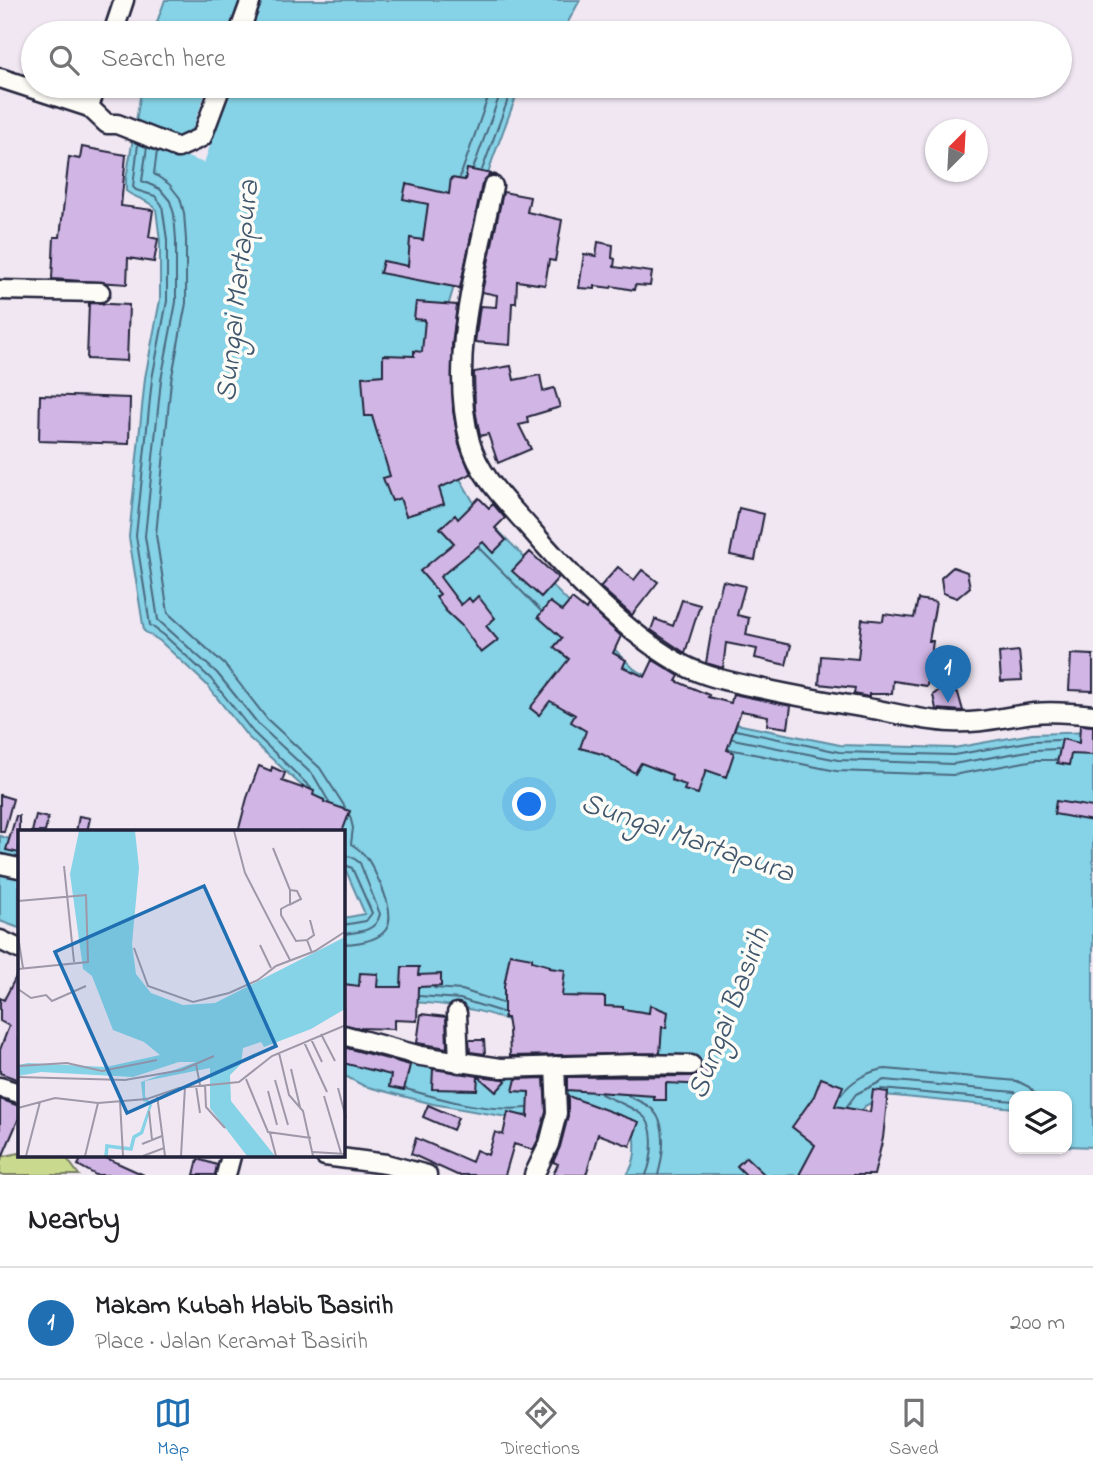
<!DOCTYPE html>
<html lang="en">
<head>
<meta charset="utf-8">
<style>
  :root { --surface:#fff; --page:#f2f2f2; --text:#202124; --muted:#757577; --line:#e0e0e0; --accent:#1f6fb2 }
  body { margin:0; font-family:"Indie Flower",sans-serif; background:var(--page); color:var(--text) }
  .controls { position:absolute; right:21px; bottom:21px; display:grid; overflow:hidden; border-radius:14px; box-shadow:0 2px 5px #0004 }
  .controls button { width:63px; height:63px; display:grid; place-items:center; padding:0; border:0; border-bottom:2px solid var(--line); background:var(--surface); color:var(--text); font:35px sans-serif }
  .compass { position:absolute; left:925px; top:119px; width:63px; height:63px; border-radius:50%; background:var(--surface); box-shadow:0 2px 5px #0004; rotate:24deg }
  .you { position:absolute; left:530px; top:805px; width:24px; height:24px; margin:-18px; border:5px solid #fff; border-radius:50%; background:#1a73e8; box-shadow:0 0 0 10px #1a73e833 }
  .badge { display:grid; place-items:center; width:46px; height:46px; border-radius:50%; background:var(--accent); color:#fff; font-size:23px; font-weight:700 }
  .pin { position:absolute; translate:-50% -58px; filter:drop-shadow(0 2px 4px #0008) }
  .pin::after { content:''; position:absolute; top:37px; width:24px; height:21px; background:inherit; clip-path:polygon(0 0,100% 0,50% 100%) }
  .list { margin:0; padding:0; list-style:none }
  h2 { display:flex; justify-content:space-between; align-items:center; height:91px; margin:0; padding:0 28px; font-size:30px }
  h2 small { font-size:23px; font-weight:400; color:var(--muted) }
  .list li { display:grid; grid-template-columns:46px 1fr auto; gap:21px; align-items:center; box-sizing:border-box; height:112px; padding:0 28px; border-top:2px solid var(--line) }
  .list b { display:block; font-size:26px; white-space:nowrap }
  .list p { margin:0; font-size:23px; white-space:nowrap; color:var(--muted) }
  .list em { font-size:23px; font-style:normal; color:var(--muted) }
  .icon { flex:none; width:38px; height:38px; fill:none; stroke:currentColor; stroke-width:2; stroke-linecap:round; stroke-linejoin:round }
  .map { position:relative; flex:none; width:1093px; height:1175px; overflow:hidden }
  .search { position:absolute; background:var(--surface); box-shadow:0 2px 5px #0004; left:21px; right:21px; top:21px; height:77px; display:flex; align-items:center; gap:18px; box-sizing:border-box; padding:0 24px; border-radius:38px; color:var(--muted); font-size:26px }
  .sheet { height:203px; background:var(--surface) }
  nav { display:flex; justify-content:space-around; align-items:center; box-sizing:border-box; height:98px; border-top:2px solid var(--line); background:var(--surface); font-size:19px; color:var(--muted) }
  nav a { display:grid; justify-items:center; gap:4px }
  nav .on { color:var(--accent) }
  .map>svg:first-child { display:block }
</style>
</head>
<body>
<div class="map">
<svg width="1093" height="1175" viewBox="0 0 1093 1175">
  <rect width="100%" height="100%" fill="#f0e7f2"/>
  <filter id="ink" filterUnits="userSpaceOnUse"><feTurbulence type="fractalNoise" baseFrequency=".0143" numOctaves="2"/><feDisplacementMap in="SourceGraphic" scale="14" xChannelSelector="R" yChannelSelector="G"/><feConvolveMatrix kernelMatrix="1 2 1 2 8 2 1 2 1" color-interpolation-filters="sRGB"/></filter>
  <g filter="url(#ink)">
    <path fill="#c9da8e" stroke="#767e64" stroke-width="2" d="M 19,1153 L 19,1156 L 65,1156 L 79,1175 L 0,1175 L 0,1157 Z"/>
    <path fill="#86d2e6" stroke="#5e8ca2" stroke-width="2" d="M 165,0 L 580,0 L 562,33 L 153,33 Z
      M 142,86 L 520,86 L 492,161 L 435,349 L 444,451 L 478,510 L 634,669 L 741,725 L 840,745 L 954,748 L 1032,734 L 1093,732 L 1093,1147 L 1067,1146 L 1067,1096 L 1014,1096 L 1014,1108 L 885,1095 L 865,1106 L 854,1126 L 838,1175 L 627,1175 C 637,1160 636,1146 634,1128 L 594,1108 L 507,1117 L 433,1104 L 364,1086 L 343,1075 L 343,1045 L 450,1071 L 510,1078 L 561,1071 L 567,1065 L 562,1049 C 548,1041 534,1031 519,1025 C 463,1000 403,1000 343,1004 L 343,918 L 365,914 L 343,864 L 343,832 L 329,832 L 302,786 L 248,737 L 206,684 L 160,641 L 144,631 L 129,537 L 145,378 L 160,300 L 160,241 L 156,209 C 148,199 136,199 126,191 L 126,179 Z
      M 0,836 L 19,842 L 19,928 L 0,921 Z"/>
    <path fill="#f0e7f2" d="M 208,86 L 231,86 L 204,163 L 129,136 L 175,139 L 191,133 Z"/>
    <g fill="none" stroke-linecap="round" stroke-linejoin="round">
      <path stroke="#4a687f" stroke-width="2" d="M 138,144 L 133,187 L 136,190 L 155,196 L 162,205 L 167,240 L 167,301 L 152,379 L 136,536 L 150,625 L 164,635 L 211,679 L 253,732 L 311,788
        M 147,147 L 142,181 L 160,189 L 170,201 L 174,214 L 176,240 L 176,302 L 161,380 L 145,536 L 158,620 L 217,673 L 260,726 L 314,776 L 329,802
        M 157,151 L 154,174 L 169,184 L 180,198 L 184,213 L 186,240 L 186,303 L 171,381 L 156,535 L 168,613 L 225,665 L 267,719 L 320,768 L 345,807
        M 473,169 L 503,86
        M 482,170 L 513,86
        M 460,177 L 492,86
        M 479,548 L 541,611
        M 736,730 L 839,752 L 954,755 L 1033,741 L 1060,740
        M 733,739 L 838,760 L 953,764 L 1034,750 L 1058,749
        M 729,749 L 836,771 L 953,775 L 1035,760 L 1056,760
        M 343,855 L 352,857 L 360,863 L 380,914 C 376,932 359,932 343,934
        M 343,864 L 352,868 L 372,913 L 366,921 L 343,925
        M 343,944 C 391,942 399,925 380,883 C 372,866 368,854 351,844 L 353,828 L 350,816
        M 434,988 L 462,990 L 502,1003
        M 419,996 L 460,999 L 502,1012
        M 406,1089 C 444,1100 487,1112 527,1108
        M 881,1089 L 1014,1101
        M 601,1094 C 615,1101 631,1106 642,1115 C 657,1126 652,1161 646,1175
        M 841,1095 C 850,1082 869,1070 886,1069 L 1017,1081 L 1029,1087 L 1037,1096
        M 628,1096 C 636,1100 646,1103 653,1110 C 668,1126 663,1156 658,1175
        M 847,1106 L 856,1094 L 884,1080 L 1014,1092 L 1024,1096"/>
    </g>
    <path fill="#d1b6e5" stroke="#22223b" stroke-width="2" d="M 82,147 L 126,155 L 121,206 L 153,210 L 149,237 L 158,239 L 154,262 L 128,258 L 127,284 L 52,279 L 54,237 L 60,237 L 69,157 L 80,159 Z
      M 467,169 L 497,175 L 489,175 L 482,184 L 460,288 L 380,273 L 383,261 L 408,266 L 410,238 L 423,240 L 428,204 L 403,199 L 406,184 L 449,194 L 451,178 L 465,180 Z
      M 503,192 L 530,197 L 527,212 L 562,220 L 555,261 L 549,260 L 545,285 L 517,281 L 516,303 L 512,303 L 510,345 L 475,342 L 480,306 L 496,307 L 497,295 L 482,292 Z
      M 598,242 L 613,245 L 612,258 L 615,259 L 614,267 L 652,272 L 650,286 L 635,285 L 634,290 L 612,286 L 611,288 L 595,286 L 595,289 L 579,288 L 584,254 L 596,256 Z
      M 416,302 L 457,305 L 452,345 L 453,411 L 459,445 L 471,474 L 439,488 L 444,504 L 406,516 L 400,498 L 392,501 L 383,478 L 390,476 L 372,416 L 365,416 L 362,377 L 383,375 L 383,355 L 414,356 L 414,351 L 422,352 L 425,320 L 414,319 Z
      M 89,303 L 129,305 L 127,361 L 87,359 Z
      M 511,366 L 514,380 L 540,375 L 543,391 L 554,388 L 560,407 L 527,417 L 528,423 L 519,425 L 531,449 L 498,463 L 488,434 L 480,436 L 475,409 L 474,372 Z
      M 40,395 L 130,398 L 129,444 L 39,441 Z
      M 479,498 L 489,508 L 493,504 L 505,518 L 495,528 L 506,540 L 493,553 L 483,542 L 440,577 L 461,605 L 469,598 L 472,602 L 478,596 L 495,618 L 486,626 L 498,640 L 481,653 L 462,626 L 446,611 L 436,597 L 440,594 L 420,571 L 454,543 L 440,528 L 455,515 L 458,519 Z
      M 739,508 L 764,514 L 755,560 L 730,555 Z
      M 530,552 L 558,578 L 541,597 L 512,571 Z
      M 618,567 L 634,580 L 642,570 L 658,582 L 632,615 L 600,587 Z
      M 953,567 L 967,572 L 970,587 L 957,598 L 943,593 L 941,578 Z
      M 723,581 L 745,586 L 737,615 L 749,618 L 746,635 L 791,645 L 786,665 L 755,658 L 757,649 L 726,643 L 723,668 L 706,663 L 715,610 Z
      M 572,599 L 586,610 L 588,606 L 621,636 L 613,653 L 626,660 L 623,667 L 645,677 L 653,660 L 679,676 L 676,681 L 709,695 L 708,697 L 731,703 L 733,694 L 791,706 L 788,728 L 767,725 L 768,716 L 741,711 L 727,750 L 734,753 L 726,777 L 706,770 L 698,794 L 684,790 L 686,785 L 671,780 L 672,775 L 641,763 L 635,773 L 602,754 L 580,748 L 586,731 L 571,722 L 575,715 L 550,701 L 539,715 L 530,708 L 569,659 L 554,647 L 562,638 L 538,617 L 550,602 L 562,611 Z
      M 918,599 L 936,602 L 929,641 L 933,641 L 927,686 L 893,681 L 892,694 L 869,694 L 869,697 L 854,694 L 855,688 L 819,684 L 821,656 L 858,659 L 862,619 L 883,621 L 884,614 L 914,618 Z
      M 682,600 L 700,605 L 685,653 L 651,630 L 655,619 L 673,626 Z
      M 1019,651 L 1022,680 L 1001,681 L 999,653 Z
      M 1071,654 L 1093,655 L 1093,691 L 1069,690 Z
      M 943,687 L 958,693 L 963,711 L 936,709 L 933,695 Z
      M 1080,725 L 1093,726 L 1093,755 L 1071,754 L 1069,765 L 1057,763 L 1062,739 L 1079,743 Z
      M 259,766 L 271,771 L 272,767 L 285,773 L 282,781 L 302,788 L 303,786 L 314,791 L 313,795 L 324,800 L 324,802 L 350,811 L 342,832 L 238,832 L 247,798 Z
      M 0,795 L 13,799 L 4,832 L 0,832 Z
      M 1056,801 L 1093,807 L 1093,821 L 1054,814 Z
      M 36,815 L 48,818 L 45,832 L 32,832 Z
      M 16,816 L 19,816 L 19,853 L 6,850 Z
      M 79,816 L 90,818 L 87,832 L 76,832 Z
      M 510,954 L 532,958 L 532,961 L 550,966 L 550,968 L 565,970 L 562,996 L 605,997 L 605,1006 L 623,1007 L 623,1009 L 649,1013 L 650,1005 L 668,1012 L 666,1028 L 662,1027 L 660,1053 L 510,1056 L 509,1030 L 507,1018 L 504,1018 L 504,986 Z
      M 402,967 L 419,967 L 418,975 L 441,974 L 441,986 L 418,987 L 417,1021 L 394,1020 L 394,1029 L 359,1028 L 343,1024 L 343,984 L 359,986 L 360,973 L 378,974 L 377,987 L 401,987 Z
      M 19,971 L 19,1080 L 0,1073 L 0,1050 L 9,1026 L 0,1021 L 0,998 L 4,1000 Z
      M 421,1014 L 446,1017 L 447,1048 L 417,1043 Z
      M 469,1040 L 484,1040 L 485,1054 L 470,1052 Z
      M 343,1047 L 410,1065 L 404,1090 L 389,1087 L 391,1075 L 343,1063 Z
      M 702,1067 L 706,1067 L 706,1071 L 708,1071 L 708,1085 L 666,1083 L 666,1100 L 654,1100 L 654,1096 L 567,1090 L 567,1077 L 691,1076 L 697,1075 Z
      M 433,1069 L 478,1076 L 477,1090 L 432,1089 Z
      M 478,1076 L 504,1079 L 506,1081 L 496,1092 Z
      M 544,1078 L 546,1112 L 538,1140 L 533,1150 L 514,1144 L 505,1175 L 457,1175 L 411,1154 L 416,1138 L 472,1162 L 476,1150 L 488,1155 L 495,1132 L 503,1135 L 508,1112 L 528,1117 L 529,1092 L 513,1091 L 516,1079 Z
      M 821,1078 L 843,1086 L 835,1106 L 870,1112 L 873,1090 L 888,1092 L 883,1138 L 874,1175 L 799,1175 L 815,1145 L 792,1127 L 814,1096 Z
      M 568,1096 L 639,1122 L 630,1146 L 598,1134 L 586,1175 L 553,1175 L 558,1164 L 553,1162 L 560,1147 L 568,1116 Z
      M 0,1099 L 19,1106 L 19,1118 L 0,1162 Z
      M 428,1105 L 458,1118 L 453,1130 L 423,1117 Z
      M 83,1156 L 102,1156 L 144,1175 L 96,1175 L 78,1165 Z
      M 746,1157 L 765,1175 L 746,1175 L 737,1166 Z
      M 198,1159 L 217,1165 L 215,1175 L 194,1175 Z"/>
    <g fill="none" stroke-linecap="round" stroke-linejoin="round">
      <g stroke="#22223b" stroke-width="23">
        <path id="minor" d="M 113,33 L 124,0
          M 239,33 L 251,0
          M 0,78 L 89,107 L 107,124 L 117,124 L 178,148 L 202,137 L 221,86
          M 89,107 L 96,86
          M 493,186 C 476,269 448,358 470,442 C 479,477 510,505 533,532 C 573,578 629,636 683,665 C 708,678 736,683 764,689 C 800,697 836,703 873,709 C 898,714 925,721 951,722 C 980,724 1007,716 1035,713 C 1054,711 1074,713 1093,715
          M 0,290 L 100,292
          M 0,864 L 19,868
          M 0,940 L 19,949
          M 457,1013 L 459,1063
          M 343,1035 L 421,1056 L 501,1068 L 635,1064 L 691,1065
          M 0,1087 L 19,1093
          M 325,1156 L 386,1164 L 427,1175
          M 226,1175 L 231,1156
          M 534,1175 L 549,1144 L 557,1113 L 555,1066"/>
      </g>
      <use href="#minor" stroke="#fdfcf7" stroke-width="18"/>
    </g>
  </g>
  <g text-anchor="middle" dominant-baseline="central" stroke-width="7" stroke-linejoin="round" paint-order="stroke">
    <g font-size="30" font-style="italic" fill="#40576e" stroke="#fdfcf7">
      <text transform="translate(239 291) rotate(-84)">Sungai Martapura</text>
      <text transform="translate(687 839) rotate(19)">Sungai Martapura</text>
      <text transform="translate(730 1014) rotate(-69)">Sungai Basirih</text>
    </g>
  </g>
  <g transform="translate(18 830)">
    <rect width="327" height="327" fill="#f0e7f2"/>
    <path d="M 61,1 L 117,1 L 121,38 L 114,114 L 118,144 L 133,163 L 165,175 L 197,173 L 327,107 L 327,179 L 293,199 L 246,217 L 243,212 L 225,218 L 223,234 L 212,245 L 213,271 L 257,326 L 229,326 L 192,278 L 192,238 L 127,251 L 127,266 L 134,275 L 125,304 L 121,305 L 132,273 L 125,271 L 123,252 L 178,232 L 161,232 L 115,247 L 23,242 L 0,246 L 0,235 L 10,233 L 88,237 L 142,225 L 126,212 L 95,200 L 74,146 L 65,139 L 52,44 Z" fill="#86d2e6"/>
    <path fill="none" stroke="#86d2e6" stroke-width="3.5" d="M 88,326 L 89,316 L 113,319 L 116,307 L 123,303"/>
    <path fill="none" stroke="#9e98a9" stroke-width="2" d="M 216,1 L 227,43 L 272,130M 255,18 L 272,60 L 272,74 L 263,79 L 263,85 L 278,111 L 289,110 L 294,123M 46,36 L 56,132M 0,71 L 69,65M 271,75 L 283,69 L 279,61 L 272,60M 0,106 L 5,138M 289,110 L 296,105 L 292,90M 242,115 L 253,138M 116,118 L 130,156 L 175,172 L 211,163 L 240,150 L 258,136 L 297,121 L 328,101M 0,139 L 70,132 L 68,65M 0,159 L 13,168 L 28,165 L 34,171 L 68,156M 303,204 L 317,231M 293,209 L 304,232M 286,212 L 309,262M 261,223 L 271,265 L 285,281 L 295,326M 178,234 L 182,255M 0,236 L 49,233 L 84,241 L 139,230M 273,239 L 282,277M 0,247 L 107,250 L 164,240 L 196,226M 228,249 L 250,302 L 293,308M 257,250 L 270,295M 187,255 L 188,277 L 207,298M 178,256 L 182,283M 320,258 L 328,288M 250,261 L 259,295M 139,265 L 147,326M 306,266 L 323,323M 102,271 L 105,326M 0,278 L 37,268 L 80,273 L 129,269 L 161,258 L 221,252 L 254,226 L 328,195M 131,281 L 134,310M 252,303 L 258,326M 124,314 L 144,306M 295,322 L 328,324M 8,326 L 22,272M 67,326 L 80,273M 125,326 L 146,318M 163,326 L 167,257"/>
    <path fill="#1f6fb2" fill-opacity="0.15" stroke="#1f6fb2" stroke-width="3.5" d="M 186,56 L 258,216 L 109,283 L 37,122 Z"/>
    <rect width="327" height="327" fill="none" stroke="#22223b" stroke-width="3.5"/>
  </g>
</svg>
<div class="controls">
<button><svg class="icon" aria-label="layers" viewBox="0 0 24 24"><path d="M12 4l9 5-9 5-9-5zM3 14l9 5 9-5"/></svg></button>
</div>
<svg class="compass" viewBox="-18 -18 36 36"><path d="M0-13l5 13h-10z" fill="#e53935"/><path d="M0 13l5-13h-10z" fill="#757577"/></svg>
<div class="you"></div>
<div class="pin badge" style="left:948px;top:703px">1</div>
<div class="search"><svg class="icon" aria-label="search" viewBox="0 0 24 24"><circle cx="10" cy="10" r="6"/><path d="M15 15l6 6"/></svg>Search here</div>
</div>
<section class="sheet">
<h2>Nearby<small></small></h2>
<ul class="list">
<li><span class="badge">1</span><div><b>Makam Kubah Habib Basirih</b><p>Place · Jalan Keramat Basirih</p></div><em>200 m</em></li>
</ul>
</section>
<nav>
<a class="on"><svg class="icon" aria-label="map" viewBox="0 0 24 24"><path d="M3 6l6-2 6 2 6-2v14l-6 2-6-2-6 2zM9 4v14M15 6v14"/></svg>Map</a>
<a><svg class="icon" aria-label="directions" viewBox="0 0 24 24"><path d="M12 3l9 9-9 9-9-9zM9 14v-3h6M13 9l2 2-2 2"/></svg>Directions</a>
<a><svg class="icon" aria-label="saved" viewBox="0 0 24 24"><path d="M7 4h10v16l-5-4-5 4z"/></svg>Saved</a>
</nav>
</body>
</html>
